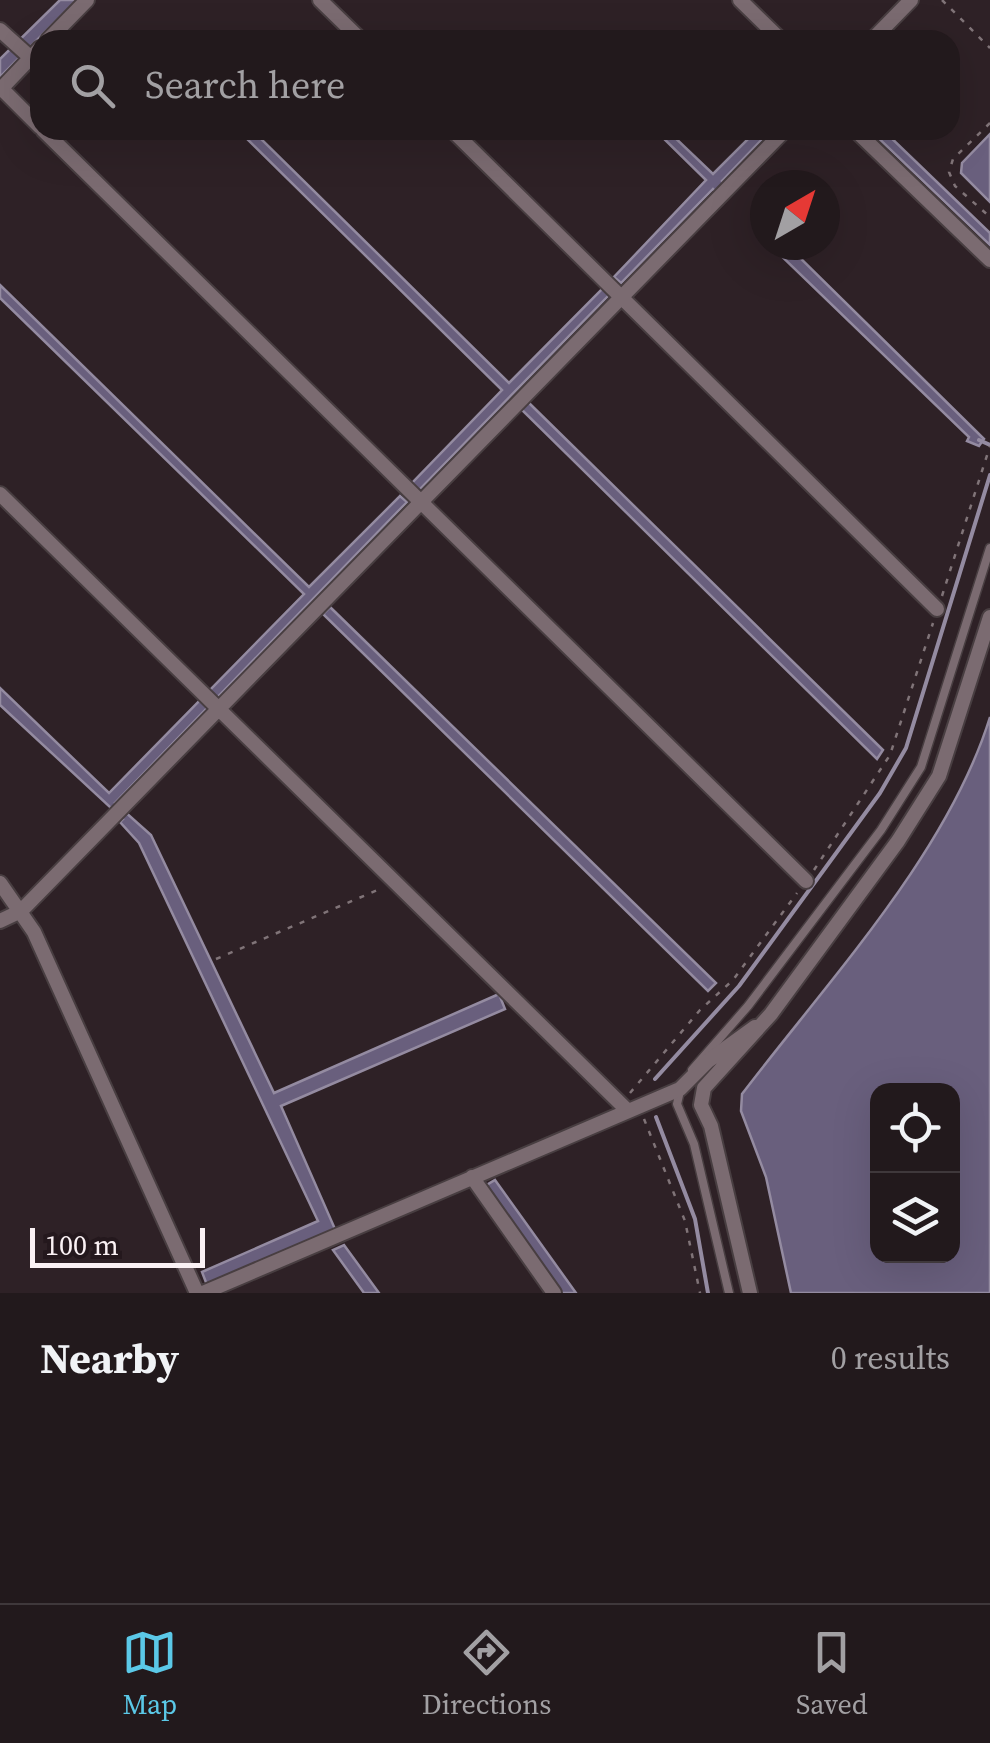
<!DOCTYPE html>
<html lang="en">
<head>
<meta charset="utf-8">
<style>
  :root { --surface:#22191c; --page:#2e2629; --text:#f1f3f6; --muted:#a2a0a3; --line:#3f383b; --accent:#5bc8e7 }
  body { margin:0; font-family:"Source Serif 4",serif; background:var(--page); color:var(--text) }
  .controls { position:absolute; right:30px; bottom:30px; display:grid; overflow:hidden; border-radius:20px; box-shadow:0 10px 40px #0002 }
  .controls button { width:90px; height:90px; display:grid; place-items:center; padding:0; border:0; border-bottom:2px solid var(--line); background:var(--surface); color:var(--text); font:50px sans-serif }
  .compass { position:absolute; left:750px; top:170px; width:90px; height:90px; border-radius:50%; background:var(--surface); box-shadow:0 10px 40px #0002; rotate:39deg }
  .scale { position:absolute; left:30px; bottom:25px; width:175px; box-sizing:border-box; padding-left:10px; border:5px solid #faf1f4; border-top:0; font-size:28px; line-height:35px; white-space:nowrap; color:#faf1f4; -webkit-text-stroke:8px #24181d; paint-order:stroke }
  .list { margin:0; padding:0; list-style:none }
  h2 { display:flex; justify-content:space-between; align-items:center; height:130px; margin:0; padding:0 40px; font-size:42px }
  h2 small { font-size:32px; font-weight:400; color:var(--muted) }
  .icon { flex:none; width:55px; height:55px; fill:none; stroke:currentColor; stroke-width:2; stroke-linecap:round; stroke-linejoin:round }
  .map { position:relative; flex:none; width:990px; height:1293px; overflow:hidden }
  .search { position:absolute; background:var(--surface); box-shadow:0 10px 40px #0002; left:30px; right:30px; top:30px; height:110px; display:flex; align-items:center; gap:25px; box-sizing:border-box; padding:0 35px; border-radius:30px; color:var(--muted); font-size:38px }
  .sheet { height:310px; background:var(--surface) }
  nav { display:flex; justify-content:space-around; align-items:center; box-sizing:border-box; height:140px; border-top:2px solid var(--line); background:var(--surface); font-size:28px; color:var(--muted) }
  nav a { display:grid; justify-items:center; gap:5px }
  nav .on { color:var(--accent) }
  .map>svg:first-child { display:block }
</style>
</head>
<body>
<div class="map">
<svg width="990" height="1293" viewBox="0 0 990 1293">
  <rect width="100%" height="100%" fill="#2e2126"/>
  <path fill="#695f7d" stroke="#948ba1" stroke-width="2.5" fill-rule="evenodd" d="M 60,0 L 77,0 L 0,77 L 0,59 Z
    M 238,130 L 252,130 L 509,383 L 603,288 L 609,295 L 419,490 L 412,483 L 502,390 Z
    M 655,130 L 667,130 L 713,174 L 757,130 L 771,130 L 722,181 L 726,185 L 717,193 L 713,189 L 621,283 L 614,277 L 706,180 Z
    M 870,130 L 883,130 L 990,233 L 990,245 Z
    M 990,134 L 990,202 L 961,173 L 962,163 Z
    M 770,245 L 787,245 L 984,439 L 979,446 L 967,441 L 969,437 Z
    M 0,285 L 309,587 L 400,496 L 407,502 L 115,803 L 151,835 L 274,1093 L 499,994 L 505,1009 L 281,1106 L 335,1229 L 207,1285 L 202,1272 L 318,1221 L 139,843 L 120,822 L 123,819 L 0,705 L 0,688 L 109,793 L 304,594 L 0,298 Z
    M 528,402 L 883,750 L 877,759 L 521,409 Z
    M 330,607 L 716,983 L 708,991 L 323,614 Z
    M 990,717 L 990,1293 L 791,1293 L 766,1177 L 741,1111 L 742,1094 C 828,981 948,853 990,717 ZM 878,1090 L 952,1090 L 952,1256 L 878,1256 Z
    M 495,1180 L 576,1293 L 561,1293 L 485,1186 Z
    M 344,1245 L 379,1293 L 364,1293 L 333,1250 Z"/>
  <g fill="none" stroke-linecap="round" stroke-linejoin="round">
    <path stroke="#948ba1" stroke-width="4" d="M 979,440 L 990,445
      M 655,1079 L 739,986 L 880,793 L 906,748 L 990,475
      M 656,1117 L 695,1219 L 708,1293"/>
    <g stroke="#483e41" stroke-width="11">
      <path id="service" d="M 692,1070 L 748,1006 L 881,830 L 921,767 L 990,548
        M 680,1091 L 677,1104 L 694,1144 L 729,1293"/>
    </g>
    <g stroke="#483e41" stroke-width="18">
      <path id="minor" d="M 320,0 L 361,40
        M 740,0 L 781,40
        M 0,30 L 31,58
        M 48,40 L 87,0
        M 872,40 L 911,0
        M 1,88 L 40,127
        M 0,90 L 40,48
        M 43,130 L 806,881
        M 452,130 L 937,609
        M 855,130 L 990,260
        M 0,494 L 626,1109
        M 0,883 L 34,932 L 197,1293
        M 0,921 L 21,911 L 785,130
        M 472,1177 L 554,1293
        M 203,1293 L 680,1089 L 708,1061 L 755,1027
        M 750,1293 L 711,1126 L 701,1105 L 704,1088 L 771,1014 L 898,841 L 939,776 L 990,617"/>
    </g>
    <path stroke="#807478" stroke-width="2.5" stroke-dasharray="5 8" stroke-linecap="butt" d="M 942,0 L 990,48
      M 990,123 L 953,159 L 949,172 L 955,186 L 990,217
      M 942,596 L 990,446
      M 814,870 L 890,755 L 933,623
      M 216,959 L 380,889
      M 630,1093 L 700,1010 L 733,980 L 797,893
      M 644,1119 L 685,1221 L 700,1293"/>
    <use href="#service" stroke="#7b6b71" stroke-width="8"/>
    <use href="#minor" stroke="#7b6b71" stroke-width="14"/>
  </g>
</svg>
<div class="controls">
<button><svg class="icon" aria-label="locate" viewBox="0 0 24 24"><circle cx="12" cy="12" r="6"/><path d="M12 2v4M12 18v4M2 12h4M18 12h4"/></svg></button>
<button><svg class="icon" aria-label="layers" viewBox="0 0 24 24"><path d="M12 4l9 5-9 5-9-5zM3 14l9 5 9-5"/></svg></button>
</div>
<svg class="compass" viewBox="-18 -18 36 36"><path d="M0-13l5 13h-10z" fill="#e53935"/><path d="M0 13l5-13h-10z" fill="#a2a0a3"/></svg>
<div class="scale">100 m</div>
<div class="search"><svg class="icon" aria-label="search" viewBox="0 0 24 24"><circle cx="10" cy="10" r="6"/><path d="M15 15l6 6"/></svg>Search here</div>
</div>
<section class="sheet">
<h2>Nearby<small>0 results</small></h2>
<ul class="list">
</ul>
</section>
<nav>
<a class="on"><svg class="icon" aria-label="map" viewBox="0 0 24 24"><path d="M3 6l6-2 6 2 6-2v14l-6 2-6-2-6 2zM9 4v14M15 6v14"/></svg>Map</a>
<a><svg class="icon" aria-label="directions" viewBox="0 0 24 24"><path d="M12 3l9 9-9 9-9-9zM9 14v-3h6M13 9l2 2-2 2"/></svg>Directions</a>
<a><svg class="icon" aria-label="saved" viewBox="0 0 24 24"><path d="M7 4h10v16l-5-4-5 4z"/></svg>Saved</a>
</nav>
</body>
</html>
